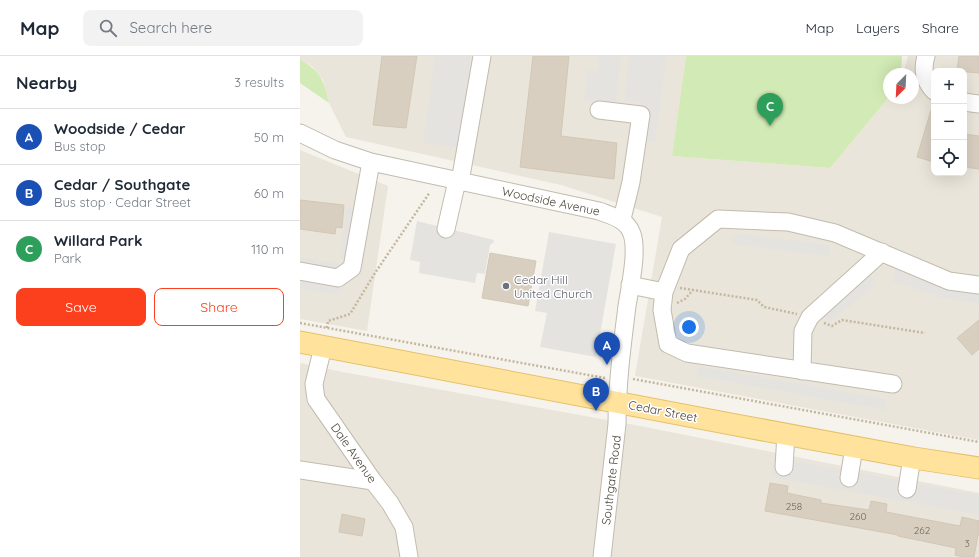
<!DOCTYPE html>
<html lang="en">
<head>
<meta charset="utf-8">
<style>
  :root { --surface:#fff; --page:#f2f2f3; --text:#1f2937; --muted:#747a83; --line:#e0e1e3; --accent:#fc3f1d }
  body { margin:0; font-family:Quicksand,sans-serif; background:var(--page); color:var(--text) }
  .controls { position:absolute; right:12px; top:12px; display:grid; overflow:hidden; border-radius:8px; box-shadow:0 4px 16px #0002 }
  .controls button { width:36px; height:36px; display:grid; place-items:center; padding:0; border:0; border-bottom:1px solid var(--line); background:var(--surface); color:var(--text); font:20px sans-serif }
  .compass { position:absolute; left:583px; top:12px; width:36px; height:36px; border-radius:50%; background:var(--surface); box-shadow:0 4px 16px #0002; rotate:204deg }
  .you { position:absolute; left:389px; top:271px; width:14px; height:14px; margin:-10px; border:3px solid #fff; border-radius:50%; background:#1a73e8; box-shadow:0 0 0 6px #1a73e833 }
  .badge { display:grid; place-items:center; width:26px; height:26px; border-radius:50%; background:var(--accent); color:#fff; font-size:13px; font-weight:700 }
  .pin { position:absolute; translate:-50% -33px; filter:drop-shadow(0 1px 2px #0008) }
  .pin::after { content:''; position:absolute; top:21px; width:14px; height:12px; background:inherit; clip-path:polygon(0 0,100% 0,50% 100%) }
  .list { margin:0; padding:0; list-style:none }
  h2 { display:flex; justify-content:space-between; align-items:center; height:52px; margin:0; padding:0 16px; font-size:17px }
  h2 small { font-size:13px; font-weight:400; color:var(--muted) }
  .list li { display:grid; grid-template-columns:26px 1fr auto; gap:12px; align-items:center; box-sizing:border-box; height:56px; padding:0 16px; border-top:1px solid var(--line) }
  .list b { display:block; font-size:15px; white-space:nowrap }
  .list p { margin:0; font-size:13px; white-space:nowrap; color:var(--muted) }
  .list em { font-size:13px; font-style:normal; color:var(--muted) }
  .actions { display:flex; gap:8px; padding:12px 16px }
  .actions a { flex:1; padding:9px 0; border:1px solid var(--accent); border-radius:8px; text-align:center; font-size:14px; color:var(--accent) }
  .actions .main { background:var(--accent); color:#fff }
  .icon { flex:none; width:22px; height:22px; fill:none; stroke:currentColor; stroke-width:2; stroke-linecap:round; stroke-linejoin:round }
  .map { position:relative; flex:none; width:679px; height:501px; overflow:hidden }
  header { display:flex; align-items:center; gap:24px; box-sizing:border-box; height:56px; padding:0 20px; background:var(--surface); border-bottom:1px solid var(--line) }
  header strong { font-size:19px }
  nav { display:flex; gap:22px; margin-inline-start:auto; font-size:14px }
  .search { width:280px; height:36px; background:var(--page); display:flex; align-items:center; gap:10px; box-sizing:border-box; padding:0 14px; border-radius:8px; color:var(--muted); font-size:15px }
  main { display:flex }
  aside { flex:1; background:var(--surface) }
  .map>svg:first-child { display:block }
</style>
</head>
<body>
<header>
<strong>Map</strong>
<div class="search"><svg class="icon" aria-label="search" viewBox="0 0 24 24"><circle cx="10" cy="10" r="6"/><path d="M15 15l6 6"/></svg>Search here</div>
<nav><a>Map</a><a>Layers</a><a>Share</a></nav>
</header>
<main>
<aside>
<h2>Nearby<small>3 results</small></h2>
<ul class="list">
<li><span class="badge" style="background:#1a4fb4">A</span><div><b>Woodside / Cedar</b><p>Bus stop</p></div><em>50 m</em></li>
<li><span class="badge" style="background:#1a4fb4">B</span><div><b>Cedar / Southgate</b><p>Bus stop · Cedar Street</p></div><em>60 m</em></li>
<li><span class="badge" style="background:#2e9e5b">C</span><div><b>Willard Park</b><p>Park</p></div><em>110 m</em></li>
</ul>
<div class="actions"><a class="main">Save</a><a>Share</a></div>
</aside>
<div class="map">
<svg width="679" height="501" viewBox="0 0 679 501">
  <rect width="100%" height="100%" fill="#f6f3ec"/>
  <path fill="#eae5da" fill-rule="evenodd" d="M 0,0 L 386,0 L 372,100 L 530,112 L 589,41 L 589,42 L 613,42 L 613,18 L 603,18 L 608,0 L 679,0 L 679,384 L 335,320 L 362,161 L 261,129 L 46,81 L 29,47 L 23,24 L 13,11 L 0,3 ZM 634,15 L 664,15 L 664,117 L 634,117 Z
    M 0,94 L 88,130 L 67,275 L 0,263 Z
    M 0,307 L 43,316 L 335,369 L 679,437 L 679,501 L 0,501 Z"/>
  <path fill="#d2eab5" d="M 386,0 L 602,0 L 601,18 L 589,18 L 589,41 L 530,112 L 372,100 Z
    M 0,3 C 22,17 23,23 29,47 L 0,27 Z"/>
  <path fill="#e5e3e0" d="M 135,0 L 171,0 L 159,92 L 123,87 Z
    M 292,0 L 321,0 L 316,48 L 284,44 L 287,14 L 297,15 L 298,1 Z
    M 329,0 L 367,0 L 355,86 L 337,83 L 342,46 L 324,45 Z
    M 46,152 L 62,154 L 53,204 L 40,203 Z
    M 117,165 L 194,184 L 193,187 L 190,189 L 185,218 L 177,217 L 175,227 L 119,217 L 120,206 L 110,204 Z
    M 249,176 L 316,188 L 296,301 L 240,291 L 247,257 L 235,255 Z
    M 433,177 L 530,189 L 528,200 L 432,188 Z
    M 0,201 L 44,209 L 39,239 L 0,233 Z
    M 596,213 L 649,233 L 679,238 L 679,248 L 642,242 L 592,225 Z
    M 570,219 L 577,228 L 530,266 L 523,258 Z
    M 398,310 L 587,343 L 585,354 L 396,320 Z
    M 474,401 L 679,439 L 679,459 L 471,421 Z"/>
  <path fill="#d8cfc1" stroke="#d3c7b4" d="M 82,0 L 117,0 L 106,72 L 73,69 Z
    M 233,0 L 269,0 L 261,80 L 317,87 L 314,123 L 220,111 Z
    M 659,0 L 679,0 L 679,17 L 657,15 Z
    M 631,54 L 634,54 L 634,106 L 617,101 Z
    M 664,78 L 679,80 L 679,113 L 664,111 Z
    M 0,144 L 44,149 L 42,172 L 36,171 L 35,178 L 0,173 Z
    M 190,197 L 236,205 L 228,250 L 182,242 Z
    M 679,264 L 679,293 L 672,299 L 657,282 Z
    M 470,427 L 488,430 L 487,437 L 521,444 L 521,447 L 569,454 L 571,445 L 587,448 L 586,456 L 660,470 L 662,461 L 679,465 L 679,474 L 674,501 L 663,501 L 655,499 L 656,492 L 598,480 L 598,479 L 465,455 Z
    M 42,458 L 65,463 L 62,480 L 39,476 Z"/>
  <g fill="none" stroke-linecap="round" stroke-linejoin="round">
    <g stroke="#c2bbae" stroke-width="19">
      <path id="minor" d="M 626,0 C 622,14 624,24 634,35
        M 664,46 L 679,48
        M 299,54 L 341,59 L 331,126 L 322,163
        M 0,77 L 35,94 L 71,106 L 299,155 C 312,160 327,163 332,178 C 338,195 330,231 327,250 C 322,290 317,329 317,368 L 302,501
        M 160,126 L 182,0
        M 146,173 L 157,125
        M 0,215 L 38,222 L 52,212 L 71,106
        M 330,229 L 364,236
        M 23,291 L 14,328 L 16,343 L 73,425 L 90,447 L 104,471 L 109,501
        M 502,315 L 503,275 L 510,261 L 582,196
        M 593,328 L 387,297 L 368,288 L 362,254 L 364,236 L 381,193 L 418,163 L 488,166 L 535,177 L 649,225 L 679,229
        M 484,411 L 486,378
        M 0,414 L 73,425
        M 549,422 L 554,391
        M 607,433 L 612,401"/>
    </g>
    <g stroke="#e6c16a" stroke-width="23">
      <path id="major" d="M 0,286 L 436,369 L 614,402 L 679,412"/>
    </g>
    <path stroke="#c4b79f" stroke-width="2.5" stroke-dasharray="2 2" stroke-linecap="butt" d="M 380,232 L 393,234
      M 377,247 L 385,243 L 393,234 L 457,244 L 464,251 L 497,258
      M 0,267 L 305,322
      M 524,267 L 532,270 L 542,264 L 625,277
      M 27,272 L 28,265 L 50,258 L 75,217 L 130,136
      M 333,323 L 679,386"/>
    <use href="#minor" stroke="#fff" stroke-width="17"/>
    <use href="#major" stroke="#ffe39c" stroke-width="21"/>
  </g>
  <circle fill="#6b7280" stroke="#fff" stroke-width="1.5" cx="206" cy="230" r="4"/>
  <g text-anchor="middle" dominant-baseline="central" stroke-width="3" stroke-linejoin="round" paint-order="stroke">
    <g font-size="10" fill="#6e675b">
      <text x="494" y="450">258</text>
      <text x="558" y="460">260</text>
      <text x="622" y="474">262</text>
      <text x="667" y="487">3</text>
    </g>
    <g font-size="12" fill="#4b4439" stroke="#fff">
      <text transform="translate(251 145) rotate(12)">Woodside Avenue</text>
      <text transform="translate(363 355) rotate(11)">Cedar Street</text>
      <text transform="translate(54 397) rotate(55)">Dale Avenue</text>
      <text transform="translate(311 424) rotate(-83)">Southgate Road</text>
    </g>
    <g font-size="12" fill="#5b616d" stroke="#fff" text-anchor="start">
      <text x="214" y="223">Cedar Hill<tspan x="214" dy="14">United Church</tspan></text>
    </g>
  </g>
</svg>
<div class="controls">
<button>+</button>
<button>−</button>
<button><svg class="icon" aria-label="locate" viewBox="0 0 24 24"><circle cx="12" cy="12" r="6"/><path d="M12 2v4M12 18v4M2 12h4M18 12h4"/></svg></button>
</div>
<svg class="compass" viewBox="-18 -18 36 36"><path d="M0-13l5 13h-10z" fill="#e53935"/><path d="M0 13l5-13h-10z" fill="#747a83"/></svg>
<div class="you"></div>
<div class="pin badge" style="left:307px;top:309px;background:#1a4fb4">A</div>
<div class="pin badge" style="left:296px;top:355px;background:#1a4fb4">B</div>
<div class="pin badge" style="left:470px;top:70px;background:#2e9e5b">C</div>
</div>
</main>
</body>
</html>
